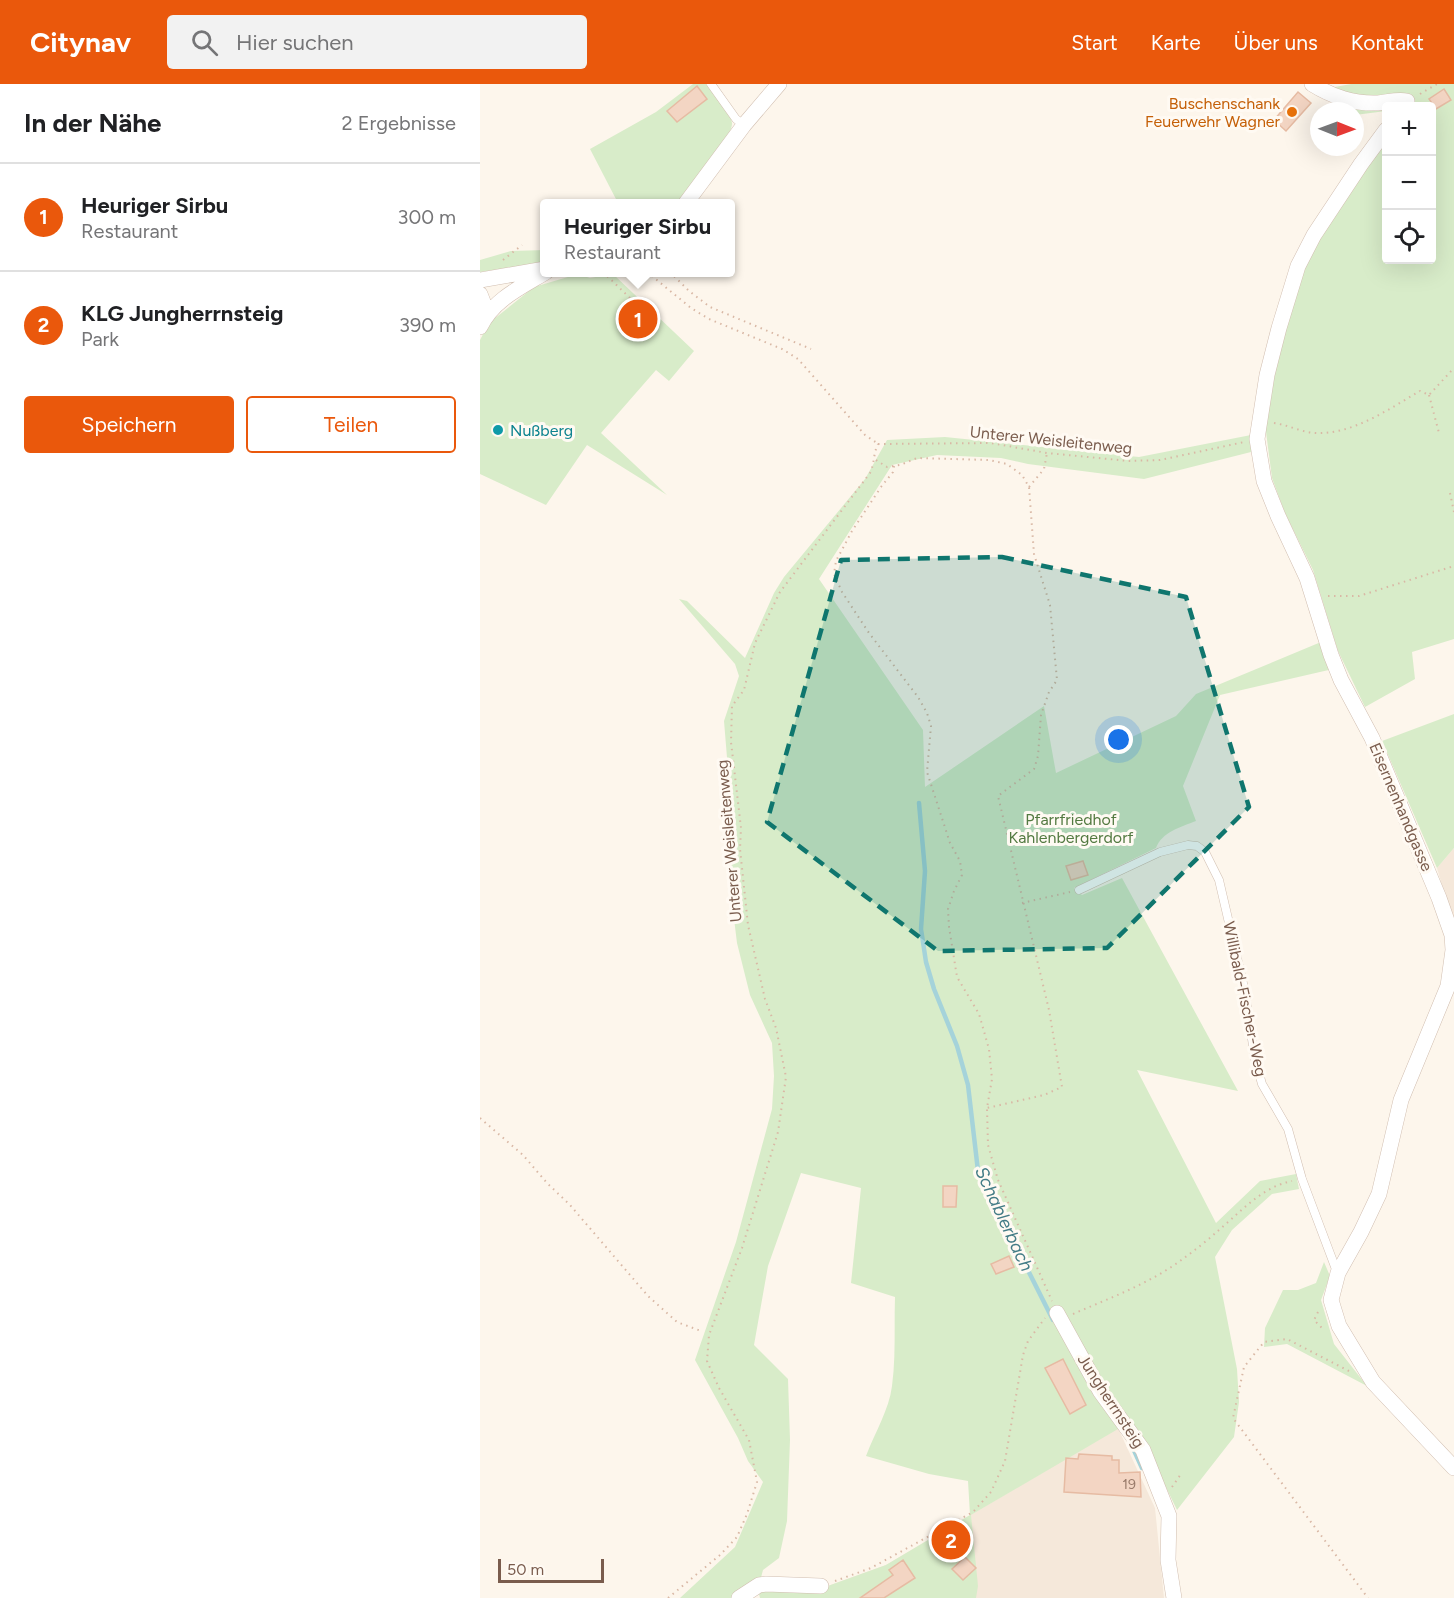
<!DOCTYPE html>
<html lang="de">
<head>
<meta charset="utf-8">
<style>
  :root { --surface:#fff; --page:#f2f2f2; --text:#202124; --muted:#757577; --line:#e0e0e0; --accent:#ea580c }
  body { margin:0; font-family:Figtree,sans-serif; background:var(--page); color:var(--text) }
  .controls { position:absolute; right:18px; top:18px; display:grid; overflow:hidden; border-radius:6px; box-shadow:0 6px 24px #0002 }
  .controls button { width:54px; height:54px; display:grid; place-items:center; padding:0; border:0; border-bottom:2px solid var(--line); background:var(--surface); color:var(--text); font:30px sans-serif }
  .compass { position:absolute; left:830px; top:18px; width:54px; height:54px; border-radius:50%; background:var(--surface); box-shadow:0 6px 24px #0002; rotate:91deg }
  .scale { position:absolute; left:18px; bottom:15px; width:106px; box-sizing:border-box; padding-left:6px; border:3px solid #7a5c4d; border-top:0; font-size:16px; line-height:21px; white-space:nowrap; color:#7a5c4d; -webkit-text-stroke:4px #fffaf3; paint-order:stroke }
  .you { position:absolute; left:639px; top:656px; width:21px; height:21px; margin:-15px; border:4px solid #fff; border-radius:50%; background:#1a73e8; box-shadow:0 0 0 9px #1a73e833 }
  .badge { display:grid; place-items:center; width:39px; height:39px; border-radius:50%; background:var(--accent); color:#fff; font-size:20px; font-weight:700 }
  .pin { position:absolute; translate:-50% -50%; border:3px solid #fff; box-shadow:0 2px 6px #0006 }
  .popup { position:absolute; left:60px; top:115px; width:195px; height:78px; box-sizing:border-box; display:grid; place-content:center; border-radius:6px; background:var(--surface); filter:drop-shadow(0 2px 4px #0005); font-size:20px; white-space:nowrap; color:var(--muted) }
  .popup b { font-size:22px; color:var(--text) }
  .popup::after { content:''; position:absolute; left:50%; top:100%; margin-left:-12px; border:12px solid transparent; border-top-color:var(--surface) }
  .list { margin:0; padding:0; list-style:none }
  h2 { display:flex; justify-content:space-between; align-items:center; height:78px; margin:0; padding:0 24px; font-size:26px }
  h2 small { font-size:20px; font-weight:400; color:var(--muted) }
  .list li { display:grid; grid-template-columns:39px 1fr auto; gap:18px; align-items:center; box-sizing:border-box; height:108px; padding:0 24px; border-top:2px solid var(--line) }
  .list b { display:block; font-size:22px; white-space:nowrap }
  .list p { margin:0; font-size:20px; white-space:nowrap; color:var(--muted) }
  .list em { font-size:20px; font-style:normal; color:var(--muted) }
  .actions { display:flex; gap:12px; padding:18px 24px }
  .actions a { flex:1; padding:14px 0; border:2px solid var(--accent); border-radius:6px; text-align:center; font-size:21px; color:var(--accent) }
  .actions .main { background:var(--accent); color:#fff }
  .icon { flex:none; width:33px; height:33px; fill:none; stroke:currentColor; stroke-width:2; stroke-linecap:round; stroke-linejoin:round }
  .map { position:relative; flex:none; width:974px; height:1514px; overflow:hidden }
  header { display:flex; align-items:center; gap:36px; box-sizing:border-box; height:84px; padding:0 30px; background:var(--accent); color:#fff }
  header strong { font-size:28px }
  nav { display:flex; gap:33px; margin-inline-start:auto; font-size:21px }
  .search { width:420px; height:54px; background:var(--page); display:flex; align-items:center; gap:15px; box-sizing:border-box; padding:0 21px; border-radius:6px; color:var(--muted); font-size:22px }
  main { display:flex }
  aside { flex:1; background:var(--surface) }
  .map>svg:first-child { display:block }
</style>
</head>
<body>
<header>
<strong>Citynav</strong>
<div class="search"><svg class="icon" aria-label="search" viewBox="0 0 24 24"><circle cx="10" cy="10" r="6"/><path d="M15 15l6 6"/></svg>Hier suchen</div>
<nav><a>Start</a><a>Karte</a><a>Über uns</a><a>Kontakt</a></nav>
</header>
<main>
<aside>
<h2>In der Nähe<small>2 Ergebnisse</small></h2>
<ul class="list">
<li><span class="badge">1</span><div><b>Heuriger Sirbu</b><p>Restaurant</p></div><em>300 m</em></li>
<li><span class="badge">2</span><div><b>KLG Jungherrnsteig</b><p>Park</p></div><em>390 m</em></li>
</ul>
<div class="actions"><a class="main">Speichern</a><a>Teilen</a></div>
</aside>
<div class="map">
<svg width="974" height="1514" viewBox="0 0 974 1514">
  <rect width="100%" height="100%" fill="#fdf6ec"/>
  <path fill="#f5e8da" d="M 974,764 L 974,844 L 957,784 Z
    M 638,1344 L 675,1424 L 684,1514 L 280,1514 L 345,1503 L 406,1481 Z"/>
  <path fill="#d8ecc9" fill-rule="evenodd" d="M 213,0 L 226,0 C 234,10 250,25 252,39 C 253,54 209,107 197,119 L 138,119 L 110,65 L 176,28 Z
    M 871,0 L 974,0 L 974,555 L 932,568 L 935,595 L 885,623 L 858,567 L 833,486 L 805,429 L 792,394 L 786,348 L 771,351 L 771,368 L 664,395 L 548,380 L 521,374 L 457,371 L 412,381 L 339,495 L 443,646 L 445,703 L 564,622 L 576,689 L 696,632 L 716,610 L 841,558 L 853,585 L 740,611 L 703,702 L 716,737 C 701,743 682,748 676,764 L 594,804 L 602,811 L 642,794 L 758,1007 L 657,986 L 736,1139 L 780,1097 L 816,1090 L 819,1105 L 792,1110 L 752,1146 L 735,1173 L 757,1285 L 759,1318 L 754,1353 L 697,1426 L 668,1366 L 638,1345 L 491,1431 L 498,1502 L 496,1514 L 280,1514 L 278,1506 L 266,1514 L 200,1514 L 255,1463 L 283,1398 L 268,1377 L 258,1354 L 215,1276 L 256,1158 L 292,1025 L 294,992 L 292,959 L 270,911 L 257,859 L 249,794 L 251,722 L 244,637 L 259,592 L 255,580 L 199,515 L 207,517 L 265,574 L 294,509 L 304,493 L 385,395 L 407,356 L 465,353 L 659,373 L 771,351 L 821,167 L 906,33 L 906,176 L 952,176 L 952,22 L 906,22 L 906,27 L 875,31 L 875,27 L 862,27 L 851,23 L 855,3 ZM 321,1089 L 381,1104 L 371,1199 L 415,1213 C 414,1242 416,1273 412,1302 C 409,1326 395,1348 386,1372 L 449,1390 L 488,1397 L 490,1431 L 406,1481 L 345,1503 L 278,1505 L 283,1486 L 299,1474 L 307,1437 L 310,1356 L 308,1295 L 274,1261 L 288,1182 Z
    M 65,166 L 65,178 L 0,188 L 0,176 L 31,167 Z
    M 98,190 L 110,194 L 133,190 L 214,267 L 189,297 L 176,286 L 121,349 L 187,411 L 107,361 L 66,421 L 0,390 L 0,256 L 9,239 L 54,203 Z
    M 974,630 L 974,764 L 957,784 L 902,657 Z
    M 844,1178 L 850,1192 L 841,1216 L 854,1260 L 887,1302 L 807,1260 L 784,1263 L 785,1244 L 803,1206 L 818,1206 L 836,1199 Z"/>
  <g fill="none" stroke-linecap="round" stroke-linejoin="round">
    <path stroke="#a5d3da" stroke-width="4.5" d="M 439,719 L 445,787 L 441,845 L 446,878 L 454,905 L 477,962 L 488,1001 L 498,1087 L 573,1236
      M 652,1362 L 662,1384"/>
  </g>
  <path fill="#f3d5c3" stroke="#e6bba3" stroke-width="1.5" d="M 217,2 L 227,15 L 197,38 L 187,27 Z
    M 964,5 L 971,16 L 956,25 L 949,15 Z
    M 818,8 L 831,19 L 806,47 L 794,36 Z
    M 153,216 L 177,240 L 163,253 L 140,229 Z
    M 603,777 L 608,791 L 591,796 L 586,782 Z
    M 463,1102 L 477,1102 L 476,1123 L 463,1123 Z
    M 529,1172 L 534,1183 L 516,1190 L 511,1180 Z
    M 583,1275 L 606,1321 L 590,1330 L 565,1284 Z
    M 599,1370 L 632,1372 L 632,1376 L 639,1376 L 639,1389 L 660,1388 L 661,1413 L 584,1408 L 586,1374 L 598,1375 Z
    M 485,1473 L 496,1484 L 483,1496 L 472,1485 Z
    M 423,1476 L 435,1494 L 404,1514 L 380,1514 L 413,1491 L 409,1486 Z"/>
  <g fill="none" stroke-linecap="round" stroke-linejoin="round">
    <g stroke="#d1beb0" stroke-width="9">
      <path id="lane" d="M 231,0 L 256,35 L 264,41
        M 599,806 L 680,768 L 708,761 L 717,762 L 725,768 L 739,796 L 746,826 L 765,908 L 775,975 L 782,1000 L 808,1045 L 822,1095 L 857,1188"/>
    </g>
    <g stroke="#d1beb0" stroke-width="16">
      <path id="street" d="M 832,0 C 853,13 873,20 898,19 C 908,18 917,15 927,17 L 925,22
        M 906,46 L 881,80 L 834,151 L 818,182 L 799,244 L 787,291 L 777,355 L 784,397 L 798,432 L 827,494 L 851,571 L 861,596 L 892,654 L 959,814 L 972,851 L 973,866 L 968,902 L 921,1016 L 899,1110 L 881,1148 L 858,1189 L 851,1216 L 859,1242 L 893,1298 L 974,1384
        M 206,119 L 264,41 L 299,0
        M 0,196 L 65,185
        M 0,210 L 5,223 L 5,234
        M 0,243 C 13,216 41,203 66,188
        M 577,1229 L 620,1307 L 663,1366 L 689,1432 L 688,1476 L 694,1514
        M 259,1514 L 279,1501 L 286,1500 L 341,1502"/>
    </g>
    <path stroke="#d9b8a5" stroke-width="2" stroke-dasharray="1.5 4.5" stroke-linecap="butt" d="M 940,10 L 957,0
      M 23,176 L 42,161
      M 123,188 L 151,215
      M 167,188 L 211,224 L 229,235 L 302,265 L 318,275 L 385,351 L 397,359
      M 190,188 L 209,207 L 230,223 L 331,265
      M 949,311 L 959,349
      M 794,339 C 808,341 821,348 835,349 C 872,351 909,325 940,307 L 949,311 L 974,284
      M 398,360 L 511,359 L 567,369 L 649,377 L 680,376 L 764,358
      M 396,376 L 407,383 L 420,381 L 437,374 L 509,376 L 527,380 L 542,391 L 549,403 L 554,470 L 570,521 L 577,596 L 569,608 L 561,631 L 558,672 L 554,685 L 518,712 L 569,926 L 582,1003 L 564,1011 L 507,1024
      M 414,382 L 413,388 L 401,403 L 372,447 L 356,477 L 354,490 L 362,508 L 389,549 L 438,613 L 447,629 L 451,642 L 447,688 L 470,759 L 480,777 L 482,791 L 474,807 L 468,825 L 469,843 L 477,893 L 499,930 L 509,965 L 512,995 L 507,1024 L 508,1061 L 518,1096 L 572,1217
      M 549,403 L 564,385 L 567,369
      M 970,409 L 974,428
      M 848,512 L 879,512 L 974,482
      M 542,819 L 590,808
      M 0,1034 L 43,1071 L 67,1099 L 90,1121 L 168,1212 L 197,1238 L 221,1247
      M 838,1228 L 834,1236 L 844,1246
      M 593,1230 C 630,1214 668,1200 700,1177 C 714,1167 728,1156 740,1145 C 763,1126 782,1103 812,1097
      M 869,1287 L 807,1255 L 784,1258 L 764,1283 L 753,1334 L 888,1514
      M 692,1403 L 701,1390
      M 355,1497 L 391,1484 L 493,1428 L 511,1408 L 525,1377 L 543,1271 L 548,1257 L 565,1234
      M 188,1514 L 240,1471 L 257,1453 L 267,1430 L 277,1398 L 269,1356 L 239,1304 L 227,1277 L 229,1251 L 262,1164 L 298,1048 L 306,993 L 296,944 L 285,915 L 268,841 L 260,765 L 261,744 L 251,658 L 252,622 L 264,606 L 275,559 L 300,508 L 390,389 C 395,378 393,370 398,360"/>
    <use href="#lane" stroke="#fff" stroke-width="8"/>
    <use href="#street" stroke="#fff" stroke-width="15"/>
  </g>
  <path fill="#0f766e" fill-opacity="0.2" stroke="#0f766e" stroke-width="4.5" stroke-dasharray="12 8" stroke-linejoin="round" d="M 522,473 L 706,513 L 769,723 L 627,864 L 458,867 L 287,738 L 361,476 Z"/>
  <circle fill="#e8710a" stroke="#fffaf3" stroke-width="2" cx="812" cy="28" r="6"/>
  <circle fill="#0f9aa8" stroke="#fffaf3" stroke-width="2" cx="18" cy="346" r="6"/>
  <g text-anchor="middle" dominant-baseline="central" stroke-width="6" stroke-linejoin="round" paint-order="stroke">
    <g font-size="14" fill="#987a6a">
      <text x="649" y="1400">19</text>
    </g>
    <g font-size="16" fill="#c56008" stroke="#fffaf3" text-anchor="end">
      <text x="800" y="19">Buschenschank<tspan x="800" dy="18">Feuerwehr Wagner</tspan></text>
    </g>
    <g font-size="16" fill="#0d838f" stroke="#fffaf3" text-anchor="start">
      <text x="30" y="346">Nußberg</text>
    </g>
    <g font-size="16" fill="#7a5c4d" stroke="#fffaf3">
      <text transform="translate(571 356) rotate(6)">Unterer Weisleitenweg</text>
      <text transform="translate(921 723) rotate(67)">Eisernenhandgasse</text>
      <text transform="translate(249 757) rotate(-95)">Unterer Weisleitenweg</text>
      <text transform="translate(765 915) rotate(78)">Willibald-Fischer-Weg</text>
      <text transform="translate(631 1317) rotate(57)">Jungherrnsteig</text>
    </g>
    <g font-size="16" fill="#537a41" stroke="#fffaf3">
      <text x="591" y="735">Pfarrfriedhof<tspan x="591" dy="18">Kahlenbergerdorf</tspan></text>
    </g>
    <g font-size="18" font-style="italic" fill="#437c86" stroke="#fffaf3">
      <text transform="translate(524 1135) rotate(65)">Schablerbach</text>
    </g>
  </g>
</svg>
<div class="controls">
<button>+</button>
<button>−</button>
<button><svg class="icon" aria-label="locate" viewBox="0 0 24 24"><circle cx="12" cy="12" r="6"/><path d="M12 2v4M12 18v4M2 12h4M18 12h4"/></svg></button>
</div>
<svg class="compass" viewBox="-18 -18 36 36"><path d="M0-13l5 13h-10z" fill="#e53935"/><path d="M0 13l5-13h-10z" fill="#757577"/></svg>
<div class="scale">50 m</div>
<div class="you"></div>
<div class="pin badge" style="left:158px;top:235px">1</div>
<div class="popup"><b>Heuriger Sirbu</b>Restaurant</div>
<div class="pin badge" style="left:471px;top:1456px">2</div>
</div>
</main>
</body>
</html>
